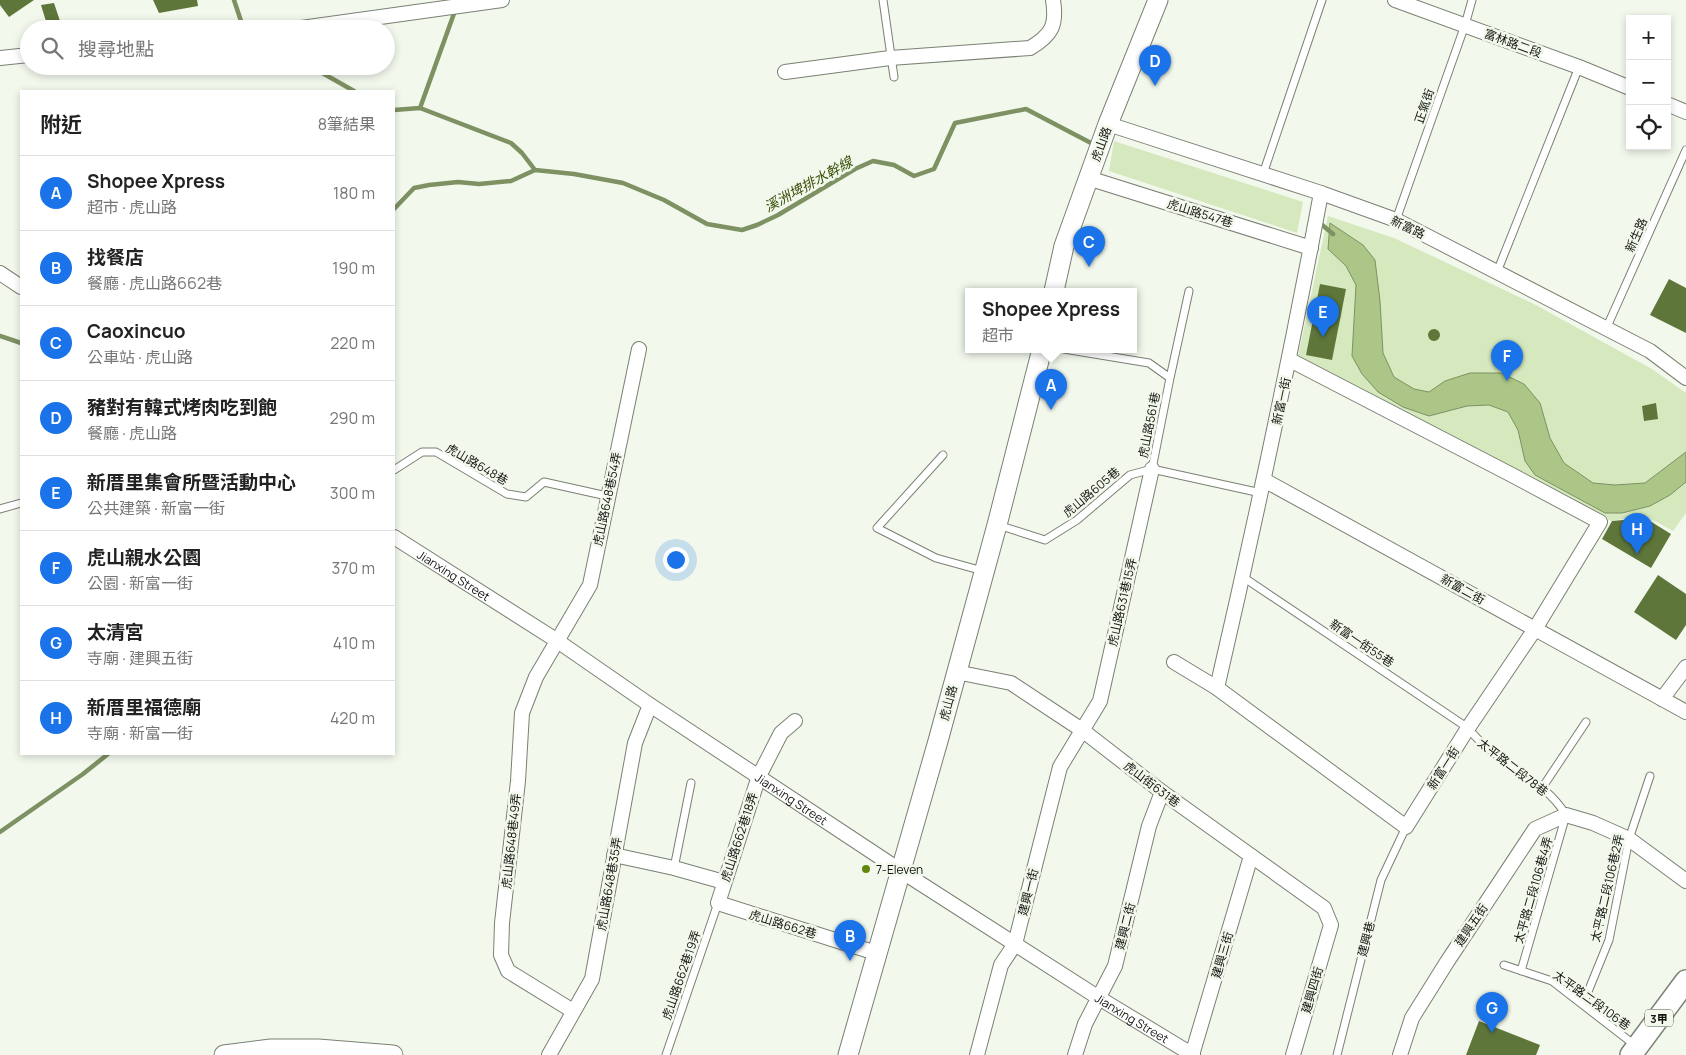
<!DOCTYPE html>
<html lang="zh-TW">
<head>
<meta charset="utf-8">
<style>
  :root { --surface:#fff; --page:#f2f2f2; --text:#222; --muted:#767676; --line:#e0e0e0; --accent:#1a73e8 }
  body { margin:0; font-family:Manrope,"Noto Sans TC",sans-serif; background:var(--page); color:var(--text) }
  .controls { position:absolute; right:15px; top:15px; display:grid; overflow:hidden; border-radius:0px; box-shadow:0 2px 8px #0003 }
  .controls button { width:45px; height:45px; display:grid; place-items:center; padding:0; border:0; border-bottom:1px solid var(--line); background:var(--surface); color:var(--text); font:25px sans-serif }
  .you { position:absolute; left:675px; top:559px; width:18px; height:18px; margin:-12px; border:4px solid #fff; border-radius:50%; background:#1a73e8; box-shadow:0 0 0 8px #1a73e833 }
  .badge { display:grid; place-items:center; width:32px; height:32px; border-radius:50%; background:var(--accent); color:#fff; font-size:16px; font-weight:700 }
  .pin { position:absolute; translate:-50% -41px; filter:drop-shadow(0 1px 2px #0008) }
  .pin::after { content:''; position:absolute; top:26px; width:18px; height:15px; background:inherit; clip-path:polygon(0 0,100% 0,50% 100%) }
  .popup { position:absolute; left:965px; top:288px; width:172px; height:65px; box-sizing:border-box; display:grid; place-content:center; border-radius:0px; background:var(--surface); filter:drop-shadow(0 1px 4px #0005); font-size:16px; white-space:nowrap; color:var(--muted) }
  .popup b { font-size:19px; color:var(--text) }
  .popup::after { content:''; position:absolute; left:50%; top:100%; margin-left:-10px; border:10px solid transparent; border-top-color:var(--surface) }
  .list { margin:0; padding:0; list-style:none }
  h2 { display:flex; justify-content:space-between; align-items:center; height:65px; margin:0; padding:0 20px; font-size:21px }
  h2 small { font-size:16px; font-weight:400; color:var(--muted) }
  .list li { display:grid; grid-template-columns:32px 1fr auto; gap:15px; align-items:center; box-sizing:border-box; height:75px; padding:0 20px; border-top:1px solid var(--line) }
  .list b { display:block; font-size:19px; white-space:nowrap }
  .list p { margin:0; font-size:16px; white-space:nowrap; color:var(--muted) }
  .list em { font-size:16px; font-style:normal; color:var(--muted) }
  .icon { flex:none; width:28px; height:28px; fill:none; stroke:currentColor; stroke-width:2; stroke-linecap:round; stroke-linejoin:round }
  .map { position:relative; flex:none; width:1686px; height:1055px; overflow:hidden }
  .search { position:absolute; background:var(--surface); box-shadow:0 2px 8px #0003; left:20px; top:20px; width:375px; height:55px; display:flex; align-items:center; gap:12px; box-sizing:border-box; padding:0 18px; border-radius:28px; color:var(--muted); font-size:19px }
  .panel { position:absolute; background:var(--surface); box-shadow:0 2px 8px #0003; left:20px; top:90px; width:375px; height:665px; border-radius:0px }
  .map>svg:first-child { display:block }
</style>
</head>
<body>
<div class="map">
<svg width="1686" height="1055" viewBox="0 0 1686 1055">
  <rect width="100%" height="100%" fill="#f2f8ec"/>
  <path fill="#d6e9be" d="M 1114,141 L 1303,202 L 1297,233 L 1109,171 Z
    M 1328,216 L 1394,238 L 1534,304 L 1652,369 L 1686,393 L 1686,513 L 1673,531 L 1644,515 L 1611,521 L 1298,356 Z"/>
  <path fill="#abc686" stroke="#7d9163" d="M 1330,223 L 1363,245 L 1375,260 L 1380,301 L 1383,353 L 1394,377 L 1414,389 L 1429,392 L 1445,381 L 1470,373 L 1501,373 L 1524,384 L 1540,403 L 1550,438 L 1564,463 L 1593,483 L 1615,485 L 1645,483 L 1686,452 L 1686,482 L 1670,495 L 1650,506 L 1622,513 L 1605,513 L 1535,475 L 1525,461 L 1518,430 L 1508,412 L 1489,405 L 1467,406 L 1429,416 L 1403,407 L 1378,392 L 1362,374 L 1352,356 L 1356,285 L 1346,266 L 1328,249 Z"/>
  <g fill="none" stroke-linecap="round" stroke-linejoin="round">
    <path stroke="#7d9163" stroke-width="4.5" d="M 234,0 L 242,24 L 246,29
      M 310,66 L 354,91
      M 420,108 L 456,8
      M 394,110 L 420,108 L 511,143 L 522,153 L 535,170
      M 394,209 L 414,188 L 429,185 L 458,182 L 479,184 L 511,181 L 535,170 L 574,174 L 623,183 L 664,200 L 707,224 L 742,230 L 757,225 L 778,215 L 855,169 L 873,161 L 894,165 L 914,176 L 934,169 L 955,123 L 1026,109 L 1091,143
      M 1321,224 L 1333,234
      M 0,336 L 21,343
      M 0,832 L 83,774 L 108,754"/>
  </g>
  <path fill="#5e763a" d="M 0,0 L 34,0 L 9,17 L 0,5 Z
    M 153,0 L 197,0 L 198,6 L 159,13 Z
    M 54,3 L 62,27 L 48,28 L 41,5 Z
    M 1669,279 L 1686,288 L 1686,333 L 1650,315 Z
    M 1320,284 L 1346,289 L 1332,360 L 1306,355 Z
    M1428 335a6 6 0 1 1 12 0a6 6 0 1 1-12 0Z
    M 1656,403 L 1658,419 L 1644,421 L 1642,406 Z
    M 1645,518 L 1671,534 L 1651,568 L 1602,539 L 1612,521 Z
    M 1658,575 L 1686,594 L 1686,625 L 1676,640 L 1634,612 Z
    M 1479,1021 L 1540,1045 L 1536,1055 L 1466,1055 Z"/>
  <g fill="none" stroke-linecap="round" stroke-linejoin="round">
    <g stroke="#7a8074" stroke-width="9">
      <path id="lane" d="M 883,0 L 894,77
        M 1263,174 L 1322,0
        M 1396,220 L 1465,25 L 1472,0
        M 1497,272 L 1579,67
        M 1606,329 L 1686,150
        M 1064,349 L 1149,363 L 1170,378 L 1152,469
        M 1170,378 L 1189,291
        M 943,455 L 877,528 L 936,558 L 983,571
        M 394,470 L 422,452 L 436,452 L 507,494 L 526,497 L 544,482 L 607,496
        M 0,509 L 21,503
        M 998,525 L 1045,540 L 1077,520 L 1130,475 L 1152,469 L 1261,493
        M 1243,577 L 1468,728 C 1495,763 1543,777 1566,815 L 1521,971
        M 1542,788 L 1586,722
        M 674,868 L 691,783
        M 1504,965 L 1552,981 L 1636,1046
        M 1583,1004 L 1609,940 L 1629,839 L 1650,776
        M 666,1055 L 718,903
        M 1337,1055 L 1381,880 L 1406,827"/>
    </g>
    <g stroke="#7a8074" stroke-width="16">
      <g id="street">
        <path d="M 1395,0 L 1579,67 L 1630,88"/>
        <path d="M 294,29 L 502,0"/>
        <path d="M 0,58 L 29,55"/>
        <path d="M 785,72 L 890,58 L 1030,48 C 1052,35 1057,25 1053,0"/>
        <path d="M 1667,104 L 1686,112"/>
        <path d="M 1108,124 L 1321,193 L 1396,220 L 1650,351 L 1686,378"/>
        <path d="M 1088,178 L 1311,248"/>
        <path d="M 0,273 L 21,287"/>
        <path d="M 1264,480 L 1686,712"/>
        <path id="s1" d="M 394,537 L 556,640 L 650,705 L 901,871 L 1099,998 L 1193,1055"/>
        <path d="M 1174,662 L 1217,688 L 1406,827 L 1468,728 L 1535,629 L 1600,522 L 1510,474 L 1290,360"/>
        <path d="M 956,672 L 1011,683 L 1082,730 L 1162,792 L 1324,908 L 1331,925 L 1293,1055"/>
        <path d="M 1217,688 C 1255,524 1290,359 1321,193"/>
        <path d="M 1662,699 L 1686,667"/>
        <path d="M 795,721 L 781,733 L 759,776 L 718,903 L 876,953"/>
        <path d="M 614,855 L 674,868 L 724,882"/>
        <path d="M 573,1011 L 508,971 L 501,955 L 502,923 L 518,781 L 522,713 L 536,677 L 590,585 L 639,349"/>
        <path d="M 549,1055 L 592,979 L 635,743 L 650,705"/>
        <path d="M 977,1055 L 1001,965 L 1015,944 L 1060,767 L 1100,701 L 1152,469"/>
        <path d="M 1075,1055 L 1085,1024 L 1115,966 L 1149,826 L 1162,792"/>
        <path d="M 1192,1055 L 1251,856"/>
        <path d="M 1400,1055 L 1412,1018 L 1447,962 L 1535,829 L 1566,815 L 1593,823 L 1629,839 L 1686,881"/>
      </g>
    </g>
    <g stroke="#7a8074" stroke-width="21">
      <path id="secondary" d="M 1054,291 L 1064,246 L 1108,124 L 1158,0
        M 224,1055 L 271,1049 L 318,1049 L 393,1055
        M 848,1055 L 938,741 L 997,525 L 1042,349"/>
    </g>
    <g stroke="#7a8074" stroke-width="24">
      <path id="primary" d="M 1631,1055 L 1686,981"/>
    </g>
    <use href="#lane" stroke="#fff" stroke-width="7"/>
    <use href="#street" stroke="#fff" stroke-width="14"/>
    <use href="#secondary" stroke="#fff" stroke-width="19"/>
    <use href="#primary" stroke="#fff" stroke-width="21"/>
  </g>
  <circle fill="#61870c" stroke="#f2f8ec" stroke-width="2" cx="866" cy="869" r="5"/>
  <g text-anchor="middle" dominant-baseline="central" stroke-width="5" stroke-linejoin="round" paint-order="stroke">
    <rect fill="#f2f8ec" stroke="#565953" stroke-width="1" x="1645" y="1009.5" width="28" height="17" rx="4"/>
    <g font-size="11" font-weight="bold" fill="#131511">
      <text x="1659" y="1018">3甲</text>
    </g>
    <g font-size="12" fill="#131511" stroke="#f2f8ec">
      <text transform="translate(1513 43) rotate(20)">富林路二段</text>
      <text transform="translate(1424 106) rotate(-71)">正氣街</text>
      <text transform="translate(1101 144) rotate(-70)">虎山路</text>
      <text transform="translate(1200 213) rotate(17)">虎山路547巷</text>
      <text transform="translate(1408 227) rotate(26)">新富路</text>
      <text transform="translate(1636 235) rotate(-66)">新生路</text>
      <text transform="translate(1281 401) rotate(-78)">新富一街</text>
      <text transform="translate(1149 425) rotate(-79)">虎山路561巷</text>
      <text transform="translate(477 464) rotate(30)">虎山路648巷</text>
      <text transform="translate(1091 492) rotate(-40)">虎山路605巷</text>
      <text transform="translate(607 499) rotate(-78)">虎山路648巷54弄</text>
      <text stroke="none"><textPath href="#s1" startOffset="71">Jianxing Street</textPath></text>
      <text transform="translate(1463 589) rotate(29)">新富二街</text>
      <text transform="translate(1122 602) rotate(-77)">虎山路631巷15弄</text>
      <text transform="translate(1362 643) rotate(34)">新富一街55巷</text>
      <text transform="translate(948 703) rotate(-75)">虎山路</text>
      <text transform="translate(1513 767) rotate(38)">太平路二段78巷</text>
      <text transform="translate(1443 768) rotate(-58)">新富一街</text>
      <text transform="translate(1152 784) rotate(37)">虎山街631巷</text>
      <text stroke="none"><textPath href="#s1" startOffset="476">Jianxing Street</textPath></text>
      <text transform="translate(739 837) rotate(-72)">虎山路662巷18弄</text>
      <text transform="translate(511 841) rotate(-84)">虎山路648巷49弄</text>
      <text transform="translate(609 884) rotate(-80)">虎山路648巷35弄</text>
      <text transform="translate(1607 888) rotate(-77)">太平路二段106巷2弄</text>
      <text transform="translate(1533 890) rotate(-74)">太平路二段106巷4弄</text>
      <text transform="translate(1028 892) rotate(-76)">建興一街</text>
      <text transform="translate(783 924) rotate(17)">虎山路662巷</text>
      <text transform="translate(1471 925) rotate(-56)">建興五街</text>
      <text transform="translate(1125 926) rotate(-76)">建興二街</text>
      <text transform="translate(1366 939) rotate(-76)">建興巷</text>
      <text transform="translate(1222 955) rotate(-74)">建興三街</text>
      <text transform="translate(681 975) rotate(-71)">虎山路662巷19弄</text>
      <text transform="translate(1312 990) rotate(-74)">建興四街</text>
      <text transform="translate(1592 1000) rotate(36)">太平路二段106巷</text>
      <text stroke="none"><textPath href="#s1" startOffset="881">Jianxing Street</textPath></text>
    </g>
    <g font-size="12" fill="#131511" stroke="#f2f8ec" text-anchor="start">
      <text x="876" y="869">7-Eleven</text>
    </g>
    <g font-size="14" font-style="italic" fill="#384f07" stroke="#f2f8ec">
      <text transform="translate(808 184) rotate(-29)">溪洲埤排水幹線</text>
    </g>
  </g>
</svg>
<div class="controls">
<button>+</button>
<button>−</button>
<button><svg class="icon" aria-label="locate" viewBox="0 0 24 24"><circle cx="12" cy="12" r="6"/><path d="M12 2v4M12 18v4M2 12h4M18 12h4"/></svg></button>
</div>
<div class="you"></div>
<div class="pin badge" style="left:1051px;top:410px">A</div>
<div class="popup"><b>Shopee Xpress</b>超市</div>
<div class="pin badge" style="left:850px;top:961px">B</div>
<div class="pin badge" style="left:1089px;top:267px">C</div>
<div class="pin badge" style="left:1155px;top:86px">D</div>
<div class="pin badge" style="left:1323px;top:337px">E</div>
<div class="pin badge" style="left:1507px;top:381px">F</div>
<div class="pin badge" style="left:1492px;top:1033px">G</div>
<div class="pin badge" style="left:1637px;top:554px">H</div>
<div class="search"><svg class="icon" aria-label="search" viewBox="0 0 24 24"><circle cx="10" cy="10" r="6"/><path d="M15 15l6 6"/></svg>搜尋地點</div>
<section class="panel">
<h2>附近<small>8筆結果</small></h2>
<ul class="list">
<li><span class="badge">A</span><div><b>Shopee Xpress</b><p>超市 · 虎山路</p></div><em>180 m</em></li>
<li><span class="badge">B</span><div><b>找餐店</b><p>餐廳 · 虎山路662巷</p></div><em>190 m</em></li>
<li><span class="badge">C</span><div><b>Caoxincuo</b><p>公車站 · 虎山路</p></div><em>220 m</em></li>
<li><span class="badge">D</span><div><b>豬對有韓式烤肉吃到飽</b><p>餐廳 · 虎山路</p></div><em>290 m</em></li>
<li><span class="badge">E</span><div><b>新厝里集會所暨活動中心</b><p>公共建築 · 新富一街</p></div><em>300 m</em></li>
<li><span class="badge">F</span><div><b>虎山親水公園</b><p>公園 · 新富一街</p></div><em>370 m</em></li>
<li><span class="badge">G</span><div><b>太清宮</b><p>寺廟 · 建興五街</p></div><em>410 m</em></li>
<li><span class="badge">H</span><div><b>新厝里福德廟</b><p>寺廟 · 新富一街</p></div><em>420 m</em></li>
</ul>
</section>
</div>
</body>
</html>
